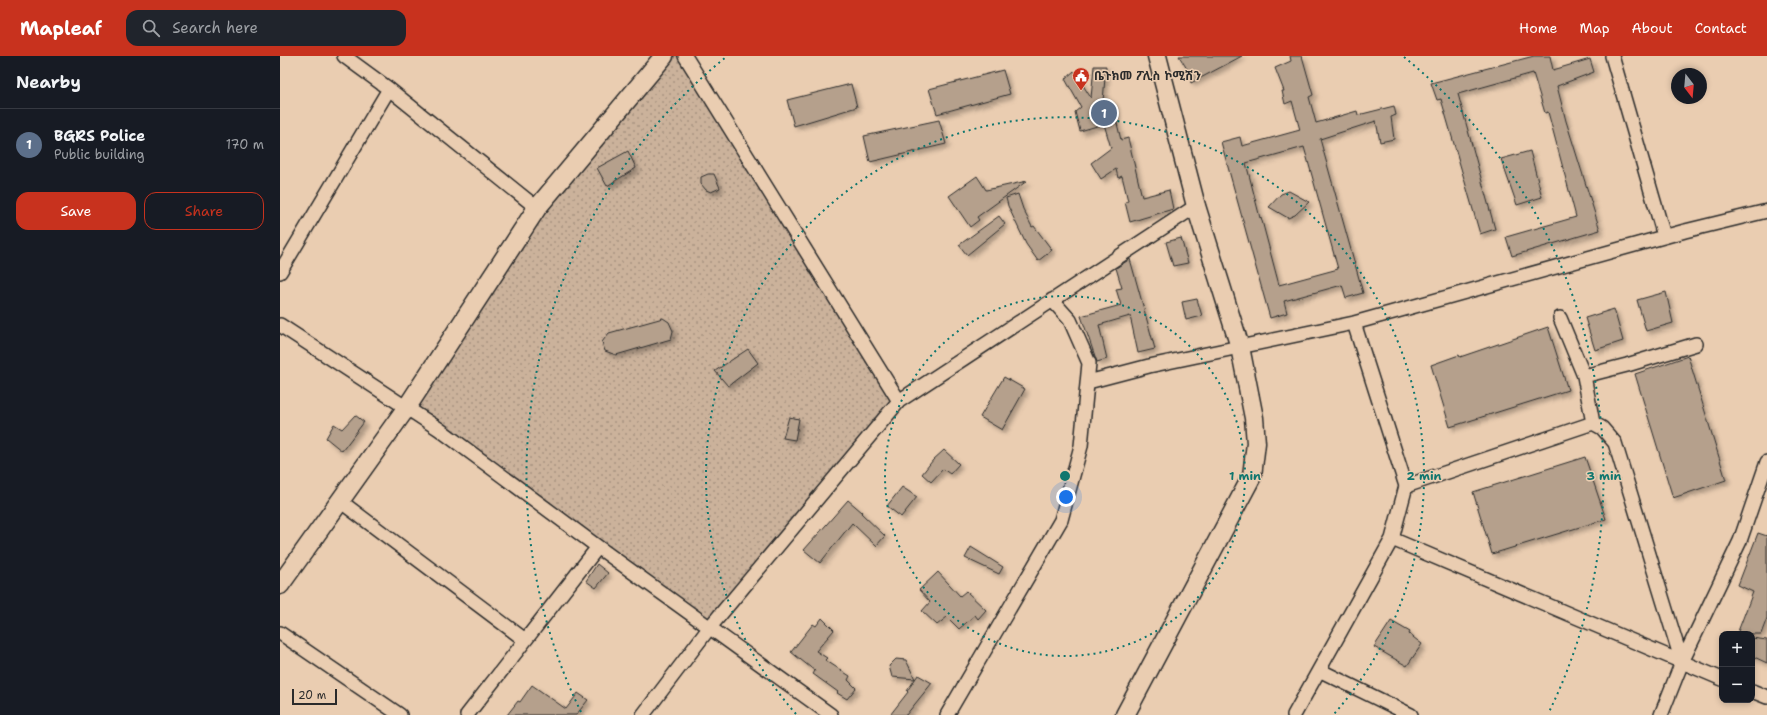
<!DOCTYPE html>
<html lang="en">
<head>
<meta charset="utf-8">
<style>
  :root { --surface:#171b24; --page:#20242c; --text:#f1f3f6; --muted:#9ea1a6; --line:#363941; --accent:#c8321e }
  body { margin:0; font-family:"Shantell Sans","Noto Sans Ethiopic",sans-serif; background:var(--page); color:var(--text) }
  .controls { position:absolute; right:12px; bottom:12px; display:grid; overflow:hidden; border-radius:8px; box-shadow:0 2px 6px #0003 }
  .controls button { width:36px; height:36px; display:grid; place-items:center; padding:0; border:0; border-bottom:1px solid var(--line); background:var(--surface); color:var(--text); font:20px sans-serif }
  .compass { position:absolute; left:1391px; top:12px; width:36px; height:36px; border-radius:50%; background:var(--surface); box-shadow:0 2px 6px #0003; rotate:164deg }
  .scale { position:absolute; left:12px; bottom:10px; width:45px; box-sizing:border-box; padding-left:4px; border:2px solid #2b2b2b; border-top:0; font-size:11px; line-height:14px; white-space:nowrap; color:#2b2b2b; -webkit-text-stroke:3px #eacdb1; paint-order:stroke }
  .you { position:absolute; left:786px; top:441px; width:14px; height:14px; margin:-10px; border:3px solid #fff; border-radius:50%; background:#1a73e8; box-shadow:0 0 0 6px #1a73e833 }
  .badge { display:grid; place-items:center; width:26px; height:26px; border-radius:50%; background:var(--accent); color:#fff; font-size:13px; font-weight:700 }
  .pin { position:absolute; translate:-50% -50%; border:2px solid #fff; box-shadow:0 1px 4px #0006 }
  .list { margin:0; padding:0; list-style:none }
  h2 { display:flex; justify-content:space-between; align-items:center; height:52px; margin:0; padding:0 16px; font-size:17px }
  h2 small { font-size:13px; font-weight:400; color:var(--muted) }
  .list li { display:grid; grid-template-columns:26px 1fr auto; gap:12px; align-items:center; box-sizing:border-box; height:72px; padding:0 16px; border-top:1px solid var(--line) }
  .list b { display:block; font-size:15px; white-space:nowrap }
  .list p { margin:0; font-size:13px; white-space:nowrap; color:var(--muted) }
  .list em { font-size:13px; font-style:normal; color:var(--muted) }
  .actions { display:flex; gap:8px; padding:12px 16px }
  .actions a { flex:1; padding:9px 0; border:1px solid var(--accent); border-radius:12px; text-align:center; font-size:14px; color:var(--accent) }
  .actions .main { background:var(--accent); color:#fff }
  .icon { flex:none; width:22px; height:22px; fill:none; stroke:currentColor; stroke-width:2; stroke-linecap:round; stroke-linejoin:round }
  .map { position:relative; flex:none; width:1487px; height:659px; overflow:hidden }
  header { display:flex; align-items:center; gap:24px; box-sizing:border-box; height:56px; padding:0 20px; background:var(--accent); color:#fff }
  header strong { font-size:19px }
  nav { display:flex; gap:22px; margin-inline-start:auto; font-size:14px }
  .search { width:280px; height:36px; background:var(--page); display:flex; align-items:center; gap:10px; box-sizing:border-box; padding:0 14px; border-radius:12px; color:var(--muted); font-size:15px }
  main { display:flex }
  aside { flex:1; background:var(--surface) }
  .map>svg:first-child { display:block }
</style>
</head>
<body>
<header>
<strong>Mapleaf</strong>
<div class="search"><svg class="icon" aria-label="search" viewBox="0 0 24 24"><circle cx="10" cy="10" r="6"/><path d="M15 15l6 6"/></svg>Search here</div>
<nav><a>Home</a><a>Map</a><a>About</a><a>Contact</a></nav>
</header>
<main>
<aside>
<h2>Nearby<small></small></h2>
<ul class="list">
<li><span class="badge" style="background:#5c6f8a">1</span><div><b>BGRS Police</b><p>Public building</p></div><em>170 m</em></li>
</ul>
<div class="actions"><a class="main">Save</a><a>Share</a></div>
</aside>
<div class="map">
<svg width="1487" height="659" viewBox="0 0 1487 659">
  <defs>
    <pattern id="park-dots" width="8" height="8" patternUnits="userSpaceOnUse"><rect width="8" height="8" fill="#cbb29b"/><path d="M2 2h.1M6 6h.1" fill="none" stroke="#a5917f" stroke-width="1.8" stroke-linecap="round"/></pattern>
    <filter id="shadow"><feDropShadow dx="3.5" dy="3.5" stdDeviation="2" flood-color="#0004"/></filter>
  </defs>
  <rect width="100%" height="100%" fill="#eacdb1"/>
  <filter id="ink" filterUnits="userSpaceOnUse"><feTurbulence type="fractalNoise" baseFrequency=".025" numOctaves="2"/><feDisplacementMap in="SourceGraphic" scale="8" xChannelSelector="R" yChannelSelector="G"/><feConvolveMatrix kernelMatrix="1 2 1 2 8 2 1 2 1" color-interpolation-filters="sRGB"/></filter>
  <g filter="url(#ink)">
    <path fill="url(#park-dots)" stroke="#7b6e63" d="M 389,0 L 406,0 L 618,344 L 428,570 L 123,352 L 262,145 Z"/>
    <path fill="#b5a08c" stroke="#2b2b2b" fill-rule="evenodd" filter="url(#shadow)" d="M 899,0 L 962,0 L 911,27 L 907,13 Z
      M 1010,0 L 1022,0 L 1033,39 L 1029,41 L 1036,67 L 1077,55 L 1078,59 L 1114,50 L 1116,59 L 1111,61 L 1114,83 L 1100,86 L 1096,65 L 1040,83 L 1083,237 L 1066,242 L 1062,229 L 1004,245 L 1007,257 L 990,262 L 941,86 L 960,81 L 962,90 L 1020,74 L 1012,45 L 1005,48 L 1002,35 L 1004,35 L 995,12 L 1011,5 ZM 1024,91 L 1058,213 L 999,229 L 981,161 L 980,162 L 966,107 Z
      M 1254,0 L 1270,0 L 1273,14 L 1310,3 L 1314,16 L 1277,30 L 1286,65 L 1320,174 L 1232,200 L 1226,181 L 1296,161 L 1268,56 L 1265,57 L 1253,17 L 1178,38 L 1215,173 L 1200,178 L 1161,43 L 1157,44 L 1151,27 Z
      M 814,10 L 826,10 L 823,45 L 832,47 L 841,84 L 848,82 L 862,141 L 889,134 L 893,153 L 850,166 L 845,146 L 848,145 L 842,120 L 838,122 L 836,113 L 821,123 L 811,107 L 831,92 L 824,68 L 800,75 L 795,56 L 801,51 L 785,23 L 794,15 L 811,42 Z
      M 723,14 L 730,38 L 657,58 L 649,33 Z
      M 571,28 L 577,51 L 514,70 L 507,44 Z
      M 659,64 L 666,88 L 590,106 L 584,80 Z
      M 348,95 L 356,112 L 327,130 L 317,112 Z
      M 1250,95 L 1262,141 L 1237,149 L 1221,103 Z
      M 428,118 L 434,118 L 440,132 L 431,136 L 426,134 L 421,128 L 421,121 Z
      M 697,120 L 706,134 L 747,125 L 697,161 L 699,164 L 690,171 L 669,140 Z
      M 1009,135 L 1029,146 L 1015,159 L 1008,162 L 989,151 L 1001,138 Z
      M 738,138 L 743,153 L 752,171 L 754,170 L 772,194 L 758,205 L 746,188 L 728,150 L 726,142 Z
      M 719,160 L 725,168 L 687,199 L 679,189 Z
      M 901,182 L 908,207 L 893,210 L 886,186 Z
      M 850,203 L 875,293 L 858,297 L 850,260 L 819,269 L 827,303 L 817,306 L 801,260 L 841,249 L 836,233 L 842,232 L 836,212 Z
      M 1386,236 L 1393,267 L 1366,275 L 1357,244 Z
      M 917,243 L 922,260 L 906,264 L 902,246 Z
      M 1334,253 L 1343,285 L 1315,294 L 1305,262 Z
      M 383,262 L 389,266 L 393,275 L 391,283 L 336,299 L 325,295 L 322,286 L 329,277 Z
      M 1268,271 L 1288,334 L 1170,371 L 1151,309 L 1179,299 L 1180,301 Z
      M 468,293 L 478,307 L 448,330 L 435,315 Z
      M 1408,300 L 1446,424 L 1393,442 L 1355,318 Z
      M 724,321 L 745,333 L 722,374 L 700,361 Z
      M 75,359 L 84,366 L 62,395 L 46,382 L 54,368 L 62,373 Z
      M 509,361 L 519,363 L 515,384 L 503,382 Z
      M 664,394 L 679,408 L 670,418 L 663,413 L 651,426 L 642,418 L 653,404 Z
      M 1305,401 L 1326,463 L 1212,498 L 1193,436 Z
      M 622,431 L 637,441 L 621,461 L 607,450 Z
      M 568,444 L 582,456 L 581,457 L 605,480 L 596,490 L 572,467 L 540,507 L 524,494 Z
      M 1478,477 L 1487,480 L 1487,562 L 1481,578 L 1457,578 L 1473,536 L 1458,529 Z
      M 691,491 L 723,511 L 719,518 L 685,502 Z
      M 317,508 L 328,517 L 316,532 L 306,525 Z
      M 658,516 L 680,540 L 686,535 L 706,554 L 698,563 L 695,559 L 679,573 L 667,561 L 657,569 L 642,555 L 650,546 L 639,534 Z
      M 542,562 L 554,574 L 536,595 L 547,602 L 545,604 L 570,620 L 568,624 L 576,632 L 567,643 L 557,637 L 558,636 L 533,618 L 535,615 L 511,596 L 533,568 L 536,570 Z
      M 1111,565 L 1130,576 L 1129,578 L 1142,588 L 1127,610 L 1094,591 Z
      M 1472,582 L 1487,584 L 1487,607 L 1472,600 Z
      M 616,603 L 626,604 L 635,623 L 612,621 L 609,610 Z
      M 638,619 L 652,627 L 626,659 L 610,659 L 628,636 L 627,635 Z
      M 252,629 L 286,653 L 298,637 L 308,644 L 296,659 L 227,659 L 238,645 L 240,646 Z"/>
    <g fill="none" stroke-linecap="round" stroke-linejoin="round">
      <g stroke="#2b2b2b" stroke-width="16">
        <path id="street" d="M 64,0 L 109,33 L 257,152
          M 405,0 L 619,345
          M 1332,0 L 1384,180
          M 0,216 L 109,33
          M 1280,262 L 1304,320 L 1313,367
          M 0,269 L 159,373 L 318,491 L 551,659
          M 1304,320 L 1347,309 L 1416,288
          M 808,326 L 869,310 L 1074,267 L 1405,175 L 1487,155
          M 1126,430 L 1313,367 L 1322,372 L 1335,387 L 1402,606
          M 60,445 L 245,584
          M 1112,483 L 1442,623
          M 0,577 L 120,659
          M 1039,614 L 1131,659
          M 1472,635 L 1487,641
          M 187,659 L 318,491
          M 363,659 L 430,571 L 619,345 L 916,150
          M 667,659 L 781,464 L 801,390 L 809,307 L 790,264 L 772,244
          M 1014,659 L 1112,483 L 1126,430 L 1074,267
          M 1381,659 L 1402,606 L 1460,485 L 1487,406"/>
      </g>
      <g stroke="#2b2b2b" stroke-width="21">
        <path id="secondary" d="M 0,529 L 127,351 L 257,152 L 384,0
          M 845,659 L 972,420 L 976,387 L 974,362 L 960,291 L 916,150 L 877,0"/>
      </g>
      <use href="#street" stroke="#eacdb1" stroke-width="13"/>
      <use href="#secondary" stroke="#eacdb1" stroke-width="18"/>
    </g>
  </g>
  <g fill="none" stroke="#0f766e" stroke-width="2" stroke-dasharray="2 4">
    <circle cx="785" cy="420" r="180"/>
    <path d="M516 658A359 359 0 1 1 1054 658"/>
    <path d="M301 656A539 539 0 0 1 446 1M1124 1A539 539 0 0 1 1269 656"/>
  </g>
  <defs>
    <g id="civic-pin" transform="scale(0.9)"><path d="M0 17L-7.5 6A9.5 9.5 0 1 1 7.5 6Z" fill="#c8321e" stroke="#eacdb1"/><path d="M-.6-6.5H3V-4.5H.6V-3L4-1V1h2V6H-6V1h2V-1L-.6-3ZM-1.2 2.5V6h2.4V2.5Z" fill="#fff"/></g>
  </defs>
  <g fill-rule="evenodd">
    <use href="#civic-pin" x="801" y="20"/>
  </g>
  <g text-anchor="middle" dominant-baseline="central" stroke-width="3" stroke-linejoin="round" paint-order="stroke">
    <g font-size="12" font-weight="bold" fill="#2b2b2b" stroke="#eacdb1" text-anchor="start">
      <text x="814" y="20">ቤጉክመ ፖሊስ ኮሚሽን</text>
    </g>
  </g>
  <circle cx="785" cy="420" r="6" fill="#0f766e" stroke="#eacdb1" stroke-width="2"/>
  <g font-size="12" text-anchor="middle" font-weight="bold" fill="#0f766e" stroke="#eacdb1" stroke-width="3" stroke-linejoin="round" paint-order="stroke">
    <text x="965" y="424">1 min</text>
    <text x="1144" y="424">2 min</text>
    <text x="1324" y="424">3 min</text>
  </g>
</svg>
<div class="controls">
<button>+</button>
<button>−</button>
</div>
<svg class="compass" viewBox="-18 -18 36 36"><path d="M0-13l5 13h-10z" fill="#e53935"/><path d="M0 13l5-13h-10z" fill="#9ea1a6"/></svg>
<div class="scale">20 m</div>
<div class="you"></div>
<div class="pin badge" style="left:824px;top:57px;background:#5c6f8a">1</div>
</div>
</main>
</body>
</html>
